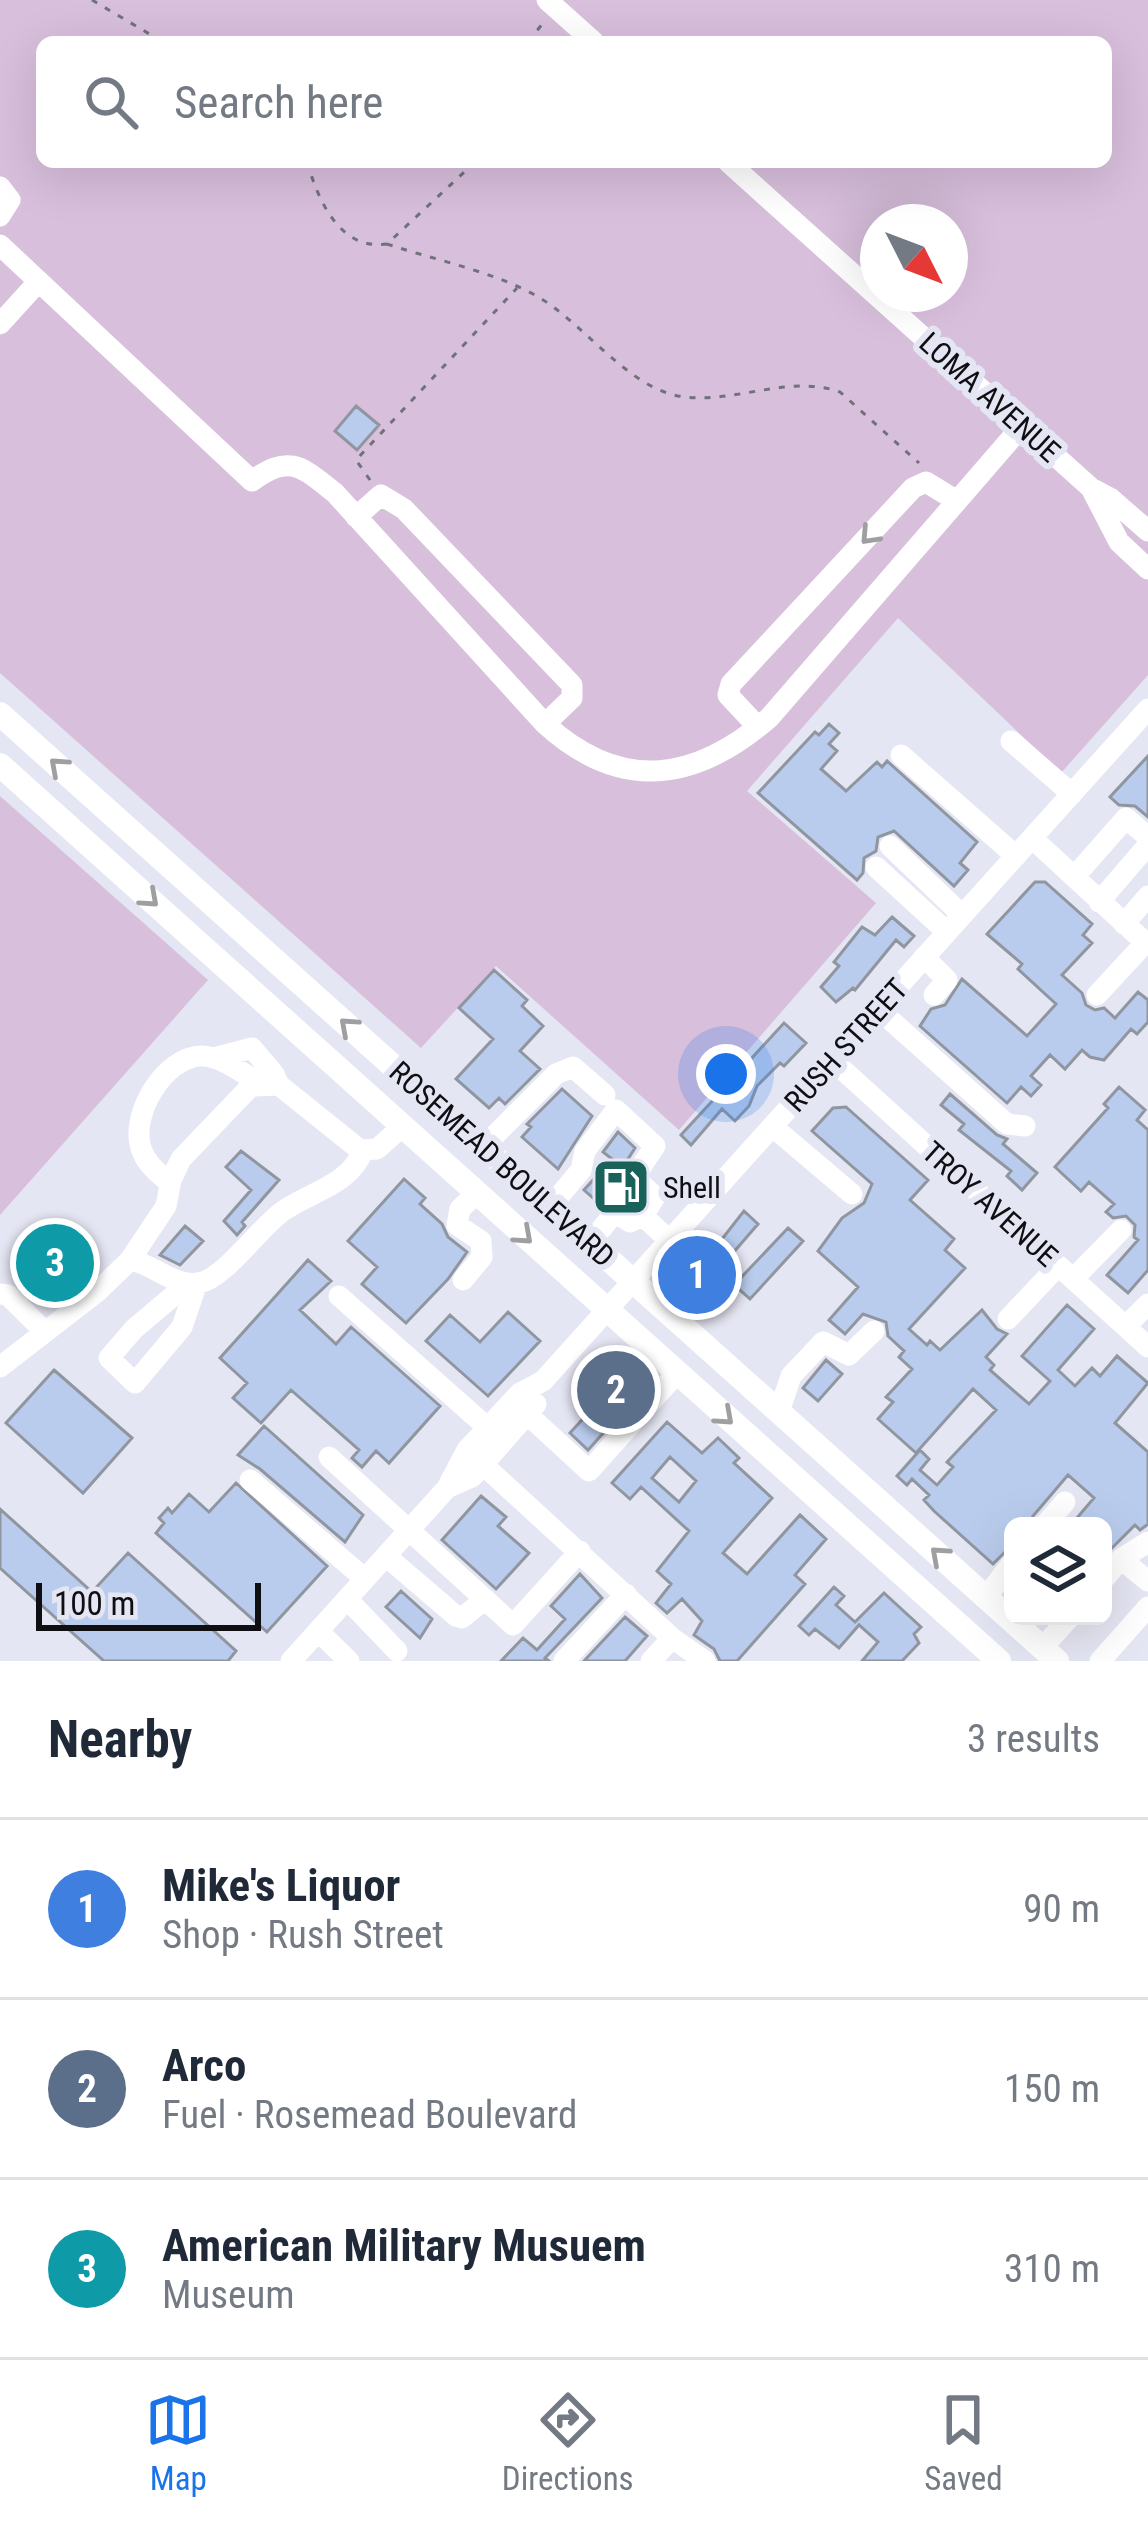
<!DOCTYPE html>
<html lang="en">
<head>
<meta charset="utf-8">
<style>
  :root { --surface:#fff; --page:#f2f2f3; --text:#1f2937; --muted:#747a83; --line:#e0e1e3; --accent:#1a73e8 }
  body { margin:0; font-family:"Roboto Condensed",sans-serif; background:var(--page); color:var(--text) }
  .controls { position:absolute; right:36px; bottom:36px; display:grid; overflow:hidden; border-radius:18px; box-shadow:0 12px 48px #0002 }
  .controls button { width:108px; height:108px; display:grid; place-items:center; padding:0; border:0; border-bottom:3px solid var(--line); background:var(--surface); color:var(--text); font:60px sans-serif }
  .compass { position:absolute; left:860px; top:204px; width:108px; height:108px; border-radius:50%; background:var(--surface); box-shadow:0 12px 48px #0002; rotate:132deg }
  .scale { position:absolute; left:36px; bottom:30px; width:225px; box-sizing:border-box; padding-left:12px; border:6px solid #0f0f13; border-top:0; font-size:33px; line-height:42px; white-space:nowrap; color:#0f0f13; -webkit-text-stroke:9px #e5e6f3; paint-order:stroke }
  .you { position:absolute; left:726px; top:1074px; width:42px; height:42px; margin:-30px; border:9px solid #fff; border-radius:50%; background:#1a73e8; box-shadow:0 0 0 18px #1a73e833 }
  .badge { display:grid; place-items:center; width:78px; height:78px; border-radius:50%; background:var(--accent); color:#fff; font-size:39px; font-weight:700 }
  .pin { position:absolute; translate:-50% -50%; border:6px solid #fff; box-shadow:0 3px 12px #0006 }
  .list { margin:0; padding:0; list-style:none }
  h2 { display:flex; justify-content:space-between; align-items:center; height:156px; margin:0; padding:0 48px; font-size:51px }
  h2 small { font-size:39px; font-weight:400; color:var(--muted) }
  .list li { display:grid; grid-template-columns:78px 1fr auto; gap:36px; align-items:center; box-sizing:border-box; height:180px; padding:0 48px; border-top:3px solid var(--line) }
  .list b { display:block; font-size:45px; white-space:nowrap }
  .list p { margin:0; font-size:39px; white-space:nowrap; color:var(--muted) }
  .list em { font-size:39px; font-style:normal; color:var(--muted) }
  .icon { flex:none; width:66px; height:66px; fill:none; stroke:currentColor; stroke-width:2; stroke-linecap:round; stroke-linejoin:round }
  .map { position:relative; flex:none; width:1148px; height:1661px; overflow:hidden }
  .search { position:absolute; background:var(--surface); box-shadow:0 12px 48px #0002; left:36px; right:36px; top:36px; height:132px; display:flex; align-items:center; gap:30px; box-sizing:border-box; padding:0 42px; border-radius:18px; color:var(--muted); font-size:45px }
  .sheet { height:696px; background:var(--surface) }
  nav { display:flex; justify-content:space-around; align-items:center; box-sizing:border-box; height:168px; border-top:3px solid var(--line); background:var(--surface); font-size:33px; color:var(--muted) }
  nav a { display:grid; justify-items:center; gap:6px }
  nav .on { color:var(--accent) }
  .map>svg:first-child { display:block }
</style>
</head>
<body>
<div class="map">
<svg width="1148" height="1661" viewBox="0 0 1148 1661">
  <rect width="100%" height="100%" fill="#e5e6f3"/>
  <path fill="#d8bfdc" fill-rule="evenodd" d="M 0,0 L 1148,0 L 1148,675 L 1061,773 L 898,618 L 747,791 L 876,903 L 679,1130 L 496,966 L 421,1048 L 0,673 ZM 42,42 L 1106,42 L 1106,162 L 42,162 ZM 878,222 L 950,222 L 950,294 L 878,294 Z
    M 0,796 L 208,980 L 0,1215 Z"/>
  <path fill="#bacced" stroke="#9096a0" stroke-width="3" fill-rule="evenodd" d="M 356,406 L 379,425 L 357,450 L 335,431 Z
    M 829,724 L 839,733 L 829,744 L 837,751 L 821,769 L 846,791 L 877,762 L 882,767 L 887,761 L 977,842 L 960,863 L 968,870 L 954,886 L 894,831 L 878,837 L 876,851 L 864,858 L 863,873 L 857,880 L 758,793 L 815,732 L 819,735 Z
    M 1148,756 L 1148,817 L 1135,806 L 1119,805 L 1110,797 Z
    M 1035,882 L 1045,882 L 1092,924 L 1083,935 L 1092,943 L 1062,975 L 1082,993 L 1086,1005 L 1095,1010 L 1104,1008 L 1115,1018 L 1138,992 L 1148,1000 L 1148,1022 L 1137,1034 L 1131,1029 L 1104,1060 L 1090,1057 L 1082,1050 L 1065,1069 L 1050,1055 L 1031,1076 L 1041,1085 L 1031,1096 L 1021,1087 L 1007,1103 L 920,1026 L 931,1009 L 945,1005 L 962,979 L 1027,1036 L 1056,1004 L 1018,969 L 1022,964 L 987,934 Z
    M 892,917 L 914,936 L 904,947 L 896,940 L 855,990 L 853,988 L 836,1002 L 821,987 L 839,966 L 834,962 L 862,927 L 875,935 Z
    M 494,970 L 527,1000 L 522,1006 L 543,1026 L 520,1051 L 540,1069 L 505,1104 L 499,1098 L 489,1108 L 456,1079 L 493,1039 L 459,1008 Z
    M 784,1023 L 806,1043 L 784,1066 L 780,1063 L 757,1086 L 749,1106 L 735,1121 L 722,1109 L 691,1145 L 681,1135 Z
    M 1119,1087 L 1145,1110 L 1137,1120 L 1148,1130 L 1148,1270 L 1128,1293 L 1107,1275 L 1138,1240 L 1134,1237 L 1135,1225 L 1126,1216 L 1113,1218 L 1106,1212 L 1114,1204 L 1089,1182 L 1081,1191 L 1055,1167 L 1108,1108 L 1104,1104 Z
    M 562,1089 L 592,1116 L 558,1169 L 522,1137 L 531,1127 L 527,1124 Z
    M 950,1094 L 997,1135 L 1007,1139 L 1003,1144 L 1037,1173 L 1022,1190 L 1007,1176 L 1011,1171 L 959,1130 L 964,1124 L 941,1105 Z
    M 846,1107 L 928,1180 L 910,1200 L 954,1239 L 945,1250 L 965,1268 L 909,1329 L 927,1345 L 930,1341 L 940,1350 L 982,1310 L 997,1329 L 1007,1334 L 986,1357 L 994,1365 L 990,1370 L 1029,1404 L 1050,1381 L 1022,1356 L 1067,1305 L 1094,1329 L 1058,1370 L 1075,1386 L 1092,1368 L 1100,1376 L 1117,1356 L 1148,1383 L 1115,1423 L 1148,1452 L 1148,1524 L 1140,1530 L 1135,1525 L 1103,1557 L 1103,1526 L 1070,1526 L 1094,1498 L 1068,1475 L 1033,1516 L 1029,1526 L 1013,1526 L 1013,1544 L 993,1564 L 934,1511 L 924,1500 L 929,1495 L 912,1479 L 907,1485 L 897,1476 L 920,1450 L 929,1459 L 920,1470 L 937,1485 L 953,1467 L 947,1462 L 996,1410 L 973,1389 L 916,1453 L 878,1419 L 893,1402 L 886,1397 L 912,1369 L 899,1357 L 904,1351 L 888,1336 L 886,1322 L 863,1314 L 845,1334 L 829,1320 L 858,1287 L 818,1251 L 842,1218 L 864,1203 L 872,1184 L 812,1131 L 833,1108 Z
    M 618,1132 L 635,1148 L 621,1170 L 620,1183 L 601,1205 L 584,1190 L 612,1159 L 603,1152 Z
    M 241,1151 L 279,1180 L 242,1222 L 245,1226 L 237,1235 L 224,1221 L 251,1190 L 226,1167 Z
    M 404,1179 L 425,1198 L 420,1204 L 442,1224 L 448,1237 L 467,1252 L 448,1279 L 406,1323 L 362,1284 L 377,1267 L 348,1241 Z
    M 744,1211 L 758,1224 L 700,1291 L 682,1275 L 706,1248 L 711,1253 Z
    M 185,1226 L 203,1241 L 180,1265 L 160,1255 Z
    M 788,1228 L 803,1241 L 750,1299 L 734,1285 Z
    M 308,1260 L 331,1281 L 300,1310 L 336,1344 L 351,1327 L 440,1406 L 389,1463 L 376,1451 L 362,1467 L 352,1458 L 359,1450 L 291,1390 L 261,1423 L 233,1398 L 247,1383 L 220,1358 Z
    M 508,1312 L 540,1341 L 488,1396 L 426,1341 L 450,1315 L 480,1342 Z
    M 826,1360 L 842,1374 L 818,1401 L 803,1388 Z
    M 54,1370 L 132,1438 L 83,1493 L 6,1423 Z
    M 622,1376 L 640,1392 L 588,1450 L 570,1433 Z
    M 667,1422 L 702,1453 L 718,1438 L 739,1458 L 734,1463 L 772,1498 L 723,1553 L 747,1574 L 800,1515 L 826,1539 L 795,1575 L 805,1584 L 737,1661 L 720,1661 L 714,1649 L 694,1635 L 702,1621 L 682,1599 L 667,1613 L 656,1603 L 671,1584 L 657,1571 L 689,1531 L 641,1487 L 630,1499 L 612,1483 ZM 670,1457 L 696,1481 L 679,1502 L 652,1478 Z
    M 264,1426 L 363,1515 L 345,1542 L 260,1469 L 238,1455 Z
    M 236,1483 L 327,1566 L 267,1632 L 156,1533 L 164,1523 L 159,1518 L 168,1508 L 172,1513 L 189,1494 L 209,1512 Z
    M 481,1496 L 506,1517 L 498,1526 L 529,1553 L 496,1589 L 442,1540 Z
    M 0,1509 L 92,1592 L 128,1553 L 236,1651 L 228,1661 L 104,1661 L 0,1568 Z
    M 580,1574 L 602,1598 L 545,1658 L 549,1661 L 501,1661 L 523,1638 L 537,1650 L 565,1619 L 551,1606 Z
    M 834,1587 L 844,1596 L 836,1605 L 855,1622 L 884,1593 L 921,1627 L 914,1634 L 919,1643 L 902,1661 L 862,1661 L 878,1642 L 859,1625 L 839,1648 L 815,1629 L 809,1635 L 799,1626 Z
    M 401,1591 L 432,1619 L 420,1638 L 386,1607 Z
    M 625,1617 L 647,1636 L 625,1661 L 584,1661 Z"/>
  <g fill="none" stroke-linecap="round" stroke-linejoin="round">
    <path stroke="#707179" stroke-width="3" stroke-dasharray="6 9" stroke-linecap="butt" d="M 92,0 L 163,42
      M 528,42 L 543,23
      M 307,162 C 318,199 339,251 387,244 L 475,162
      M 387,244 C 435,260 491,271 535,295 C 585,323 629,391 685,397 C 737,403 790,374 840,392 L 919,463
      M 370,480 L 356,460 L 517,288"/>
    <path stroke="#fff" stroke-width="21" d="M 547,0 L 594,42
      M 728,162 L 1091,488 L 1110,498 L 1148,531
      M 0,187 L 10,200 L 0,216
      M 0,245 L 252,481 C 290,453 302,467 335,493 L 545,724 C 621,793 695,782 769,718 L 1023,425
      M 0,324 L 39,281
      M 1091,488 L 1119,542 L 1148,569
      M 356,517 L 381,495 L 404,509 L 572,685 L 572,698 L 545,724
      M 758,727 L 728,695 L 731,684 L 913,488 L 926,482 L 957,501
      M 1011,741 L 1072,794
      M 901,755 L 1016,856
      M 1032,838 L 1148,945
      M 890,846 L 962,915
      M 876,867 L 947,932
      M 1075,876 L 1126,818 L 1148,837
      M 1099,902 L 1148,845
      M 1124,924 L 1148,896
      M 924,957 L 947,980 L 934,995
      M 1097,995 L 1145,943
      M 878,1009 L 1007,1124 L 1025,1126
      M 214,1058 L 252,1048 L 274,1074 L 279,1085
      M 832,1060 L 1148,1347
      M 773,1127 L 852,1194
      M 483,1147 L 556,1074 L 573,1067 L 605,1095
      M 170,1183 C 158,1173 146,1164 141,1148 C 130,1115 164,1057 201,1056 C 220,1055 243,1074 260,1083
      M 550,1207 L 581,1170 L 585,1151 L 616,1110 L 655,1146 L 634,1177 L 655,1197 L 643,1216 L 670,1241
      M 590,1243 L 615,1212 L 630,1222 L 643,1216
      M 130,1260 C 154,1264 173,1287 199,1283 C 224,1279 260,1227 283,1211 C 312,1191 349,1185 363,1151
      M 1073,1279 L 1121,1230
      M 463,1280 L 482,1257 L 481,1241 L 457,1225 L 460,1209 L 477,1193
      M 186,1285 L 134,1329 L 109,1358 L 135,1383 L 182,1327 L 197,1283
      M 0,1294 L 8,1295 L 43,1330
      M 339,1296 L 488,1428
      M 1008,1319 L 1058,1266
      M 1126,1326 L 1148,1304
      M 0,1367 L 97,1292 L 130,1260 L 166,1206 L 171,1180 L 181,1159 L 251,1086 L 279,1085 L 360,1150 L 377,1149 L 403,1126
      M 513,1401 L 589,1471 L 677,1373
      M 779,1412 L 791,1376 L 823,1342 L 849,1355 L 874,1331
      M 467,1450 L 672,1638 L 651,1661
      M 329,1457 L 513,1625 L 580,1551
      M 250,1480 L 365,1579
      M 447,1488 L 472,1477 L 536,1404
      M 1044,1526 L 1065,1502
      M 386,1556 L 456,1616 L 462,1618 L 485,1599
      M 1121,1559 L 1148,1542
      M 1103,1580 L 1121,1559 L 1148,1581
      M 986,1597 L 1013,1562
      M 347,1599 L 397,1651
      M 318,1631 L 349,1661
      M 672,1638 L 705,1661
      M 1042,1648 L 1071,1616
      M 291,1661 L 447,1488 L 467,1450 L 520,1393 L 543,1381 L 1148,709
      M 564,1661 L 626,1594
      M 1100,1661 L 1148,1607"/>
    <path stroke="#fff" stroke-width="24" d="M 0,714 L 1057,1661
      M 0,765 L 999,1661"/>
  </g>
  <defs><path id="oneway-chevron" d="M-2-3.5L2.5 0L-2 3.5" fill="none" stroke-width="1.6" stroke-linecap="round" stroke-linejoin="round" transform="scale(3)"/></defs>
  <g stroke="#9f9fa1">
    <use href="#oneway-chevron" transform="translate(869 536) rotate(133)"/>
    <use href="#oneway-chevron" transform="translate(58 766) rotate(-138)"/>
    <use href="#oneway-chevron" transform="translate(150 899) rotate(42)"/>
    <use href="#oneway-chevron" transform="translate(348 1026) rotate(-138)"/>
    <use href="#oneway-chevron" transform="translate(524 1236) rotate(42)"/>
    <use href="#oneway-chevron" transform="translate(725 1417) rotate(42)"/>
    <use href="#oneway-chevron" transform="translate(939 1555) rotate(-138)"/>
  </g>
  <defs>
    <g id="fuel-square" transform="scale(3)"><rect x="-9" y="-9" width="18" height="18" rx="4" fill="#186259" stroke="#e5e6f3"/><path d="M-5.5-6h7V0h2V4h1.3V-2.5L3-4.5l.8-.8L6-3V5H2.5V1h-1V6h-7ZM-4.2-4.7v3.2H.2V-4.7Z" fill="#fff"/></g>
  </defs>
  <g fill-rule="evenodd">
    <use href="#fuel-square" x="621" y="1187"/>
  </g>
  <g text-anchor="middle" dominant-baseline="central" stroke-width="12" stroke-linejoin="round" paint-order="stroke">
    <g font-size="30" fill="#0f0f13" stroke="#e5e6f3">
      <text transform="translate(990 397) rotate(42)">LOMA AVENUE</text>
      <text transform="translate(846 1045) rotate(-48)">RUSH STREET</text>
      <text transform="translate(502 1164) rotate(42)">ROSEMEAD BOULEVARD</text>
      <text transform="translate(990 1204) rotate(42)">TROY AVENUE</text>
    </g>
    <g font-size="30" fill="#0f0f13" stroke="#e5e6f3" text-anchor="start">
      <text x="663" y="1187">Shell</text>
    </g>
  </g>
</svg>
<div class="controls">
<button><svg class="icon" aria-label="layers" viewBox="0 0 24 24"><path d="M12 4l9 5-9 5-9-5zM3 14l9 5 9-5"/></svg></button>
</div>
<svg class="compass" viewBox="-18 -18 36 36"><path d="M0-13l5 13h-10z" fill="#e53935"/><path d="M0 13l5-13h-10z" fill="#747a83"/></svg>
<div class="scale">100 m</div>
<div class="you"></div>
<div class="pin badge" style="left:697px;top:1275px;background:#3f7fe0">1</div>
<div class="pin badge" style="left:616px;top:1390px;background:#5c6f8a">2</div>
<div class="pin badge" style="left:55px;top:1263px;background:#0f9aa8">3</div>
<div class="search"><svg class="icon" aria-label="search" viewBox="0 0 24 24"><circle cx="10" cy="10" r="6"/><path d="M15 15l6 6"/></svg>Search here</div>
</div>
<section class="sheet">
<h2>Nearby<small>3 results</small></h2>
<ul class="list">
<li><span class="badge" style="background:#3f7fe0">1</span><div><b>Mike's Liquor</b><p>Shop · Rush Street</p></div><em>90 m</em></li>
<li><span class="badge" style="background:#5c6f8a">2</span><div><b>Arco</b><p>Fuel · Rosemead Boulevard</p></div><em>150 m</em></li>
<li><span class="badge" style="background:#0f9aa8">3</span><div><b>American Military Musuem</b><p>Museum</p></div><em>310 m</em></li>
</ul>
</section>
<nav>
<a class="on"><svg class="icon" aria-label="map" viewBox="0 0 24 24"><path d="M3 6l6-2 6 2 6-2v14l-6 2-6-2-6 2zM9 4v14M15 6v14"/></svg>Map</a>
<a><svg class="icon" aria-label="directions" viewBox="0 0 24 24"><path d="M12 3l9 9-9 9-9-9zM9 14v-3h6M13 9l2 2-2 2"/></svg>Directions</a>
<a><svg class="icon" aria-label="saved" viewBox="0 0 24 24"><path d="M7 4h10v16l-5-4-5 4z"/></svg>Saved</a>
</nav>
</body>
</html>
